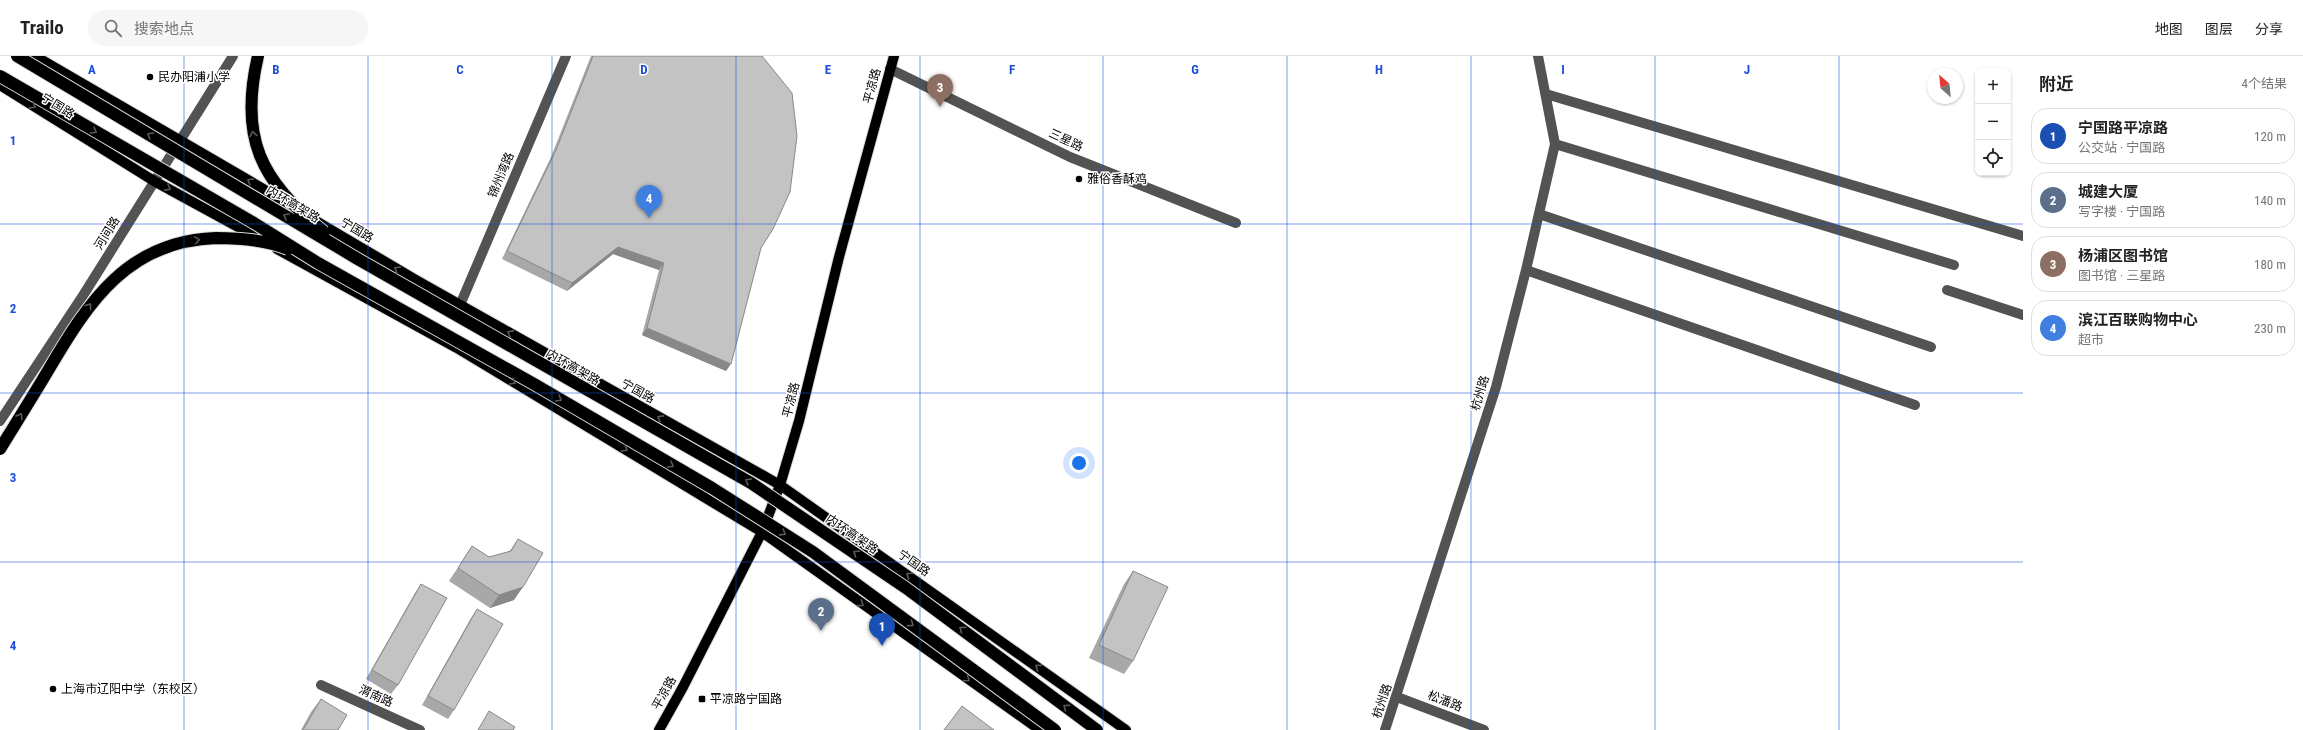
<!DOCTYPE html>
<html lang="zh">
<head>
<meta charset="utf-8">
<style>
  :root { --surface:#fff; --page:#f6f6f6; --text:#222; --muted:#767676; --line:#e0e0e0; --accent:#000 }
  body { margin:0; font-family:"Roboto Condensed","Noto Sans SC",sans-serif; background:var(--page); color:var(--text) }
  .controls { position:absolute; right:12px; top:12px; display:grid; overflow:hidden; border-radius:8px; box-shadow:0 1px 3px #0004 }
  .controls button { width:36px; height:36px; display:grid; place-items:center; padding:0; border:0; border-bottom:1px solid var(--line); background:var(--surface); color:var(--text); font:20px sans-serif }
  .compass { position:absolute; left:1927px; top:12px; width:36px; height:36px; border-radius:50%; background:var(--surface); box-shadow:0 1px 3px #0004; rotate:333deg }
  .you { position:absolute; left:1079px; top:407px; width:14px; height:14px; margin:-10px; border:3px solid #fff; border-radius:50%; background:#1a73e8; box-shadow:0 0 0 6px #1a73e833 }
  .badge { display:grid; place-items:center; width:26px; height:26px; border-radius:50%; background:var(--accent); color:#fff; font-size:13px; font-weight:700 }
  .pin { position:absolute; translate:-50% -33px; filter:drop-shadow(0 1px 2px #0008) }
  .pin::after { content:''; position:absolute; top:21px; width:14px; height:12px; background:inherit; clip-path:polygon(0 0,100% 0,50% 100%) }
  .list { margin:0; padding:0; list-style:none }
  h2 { display:flex; justify-content:space-between; align-items:center; height:52px; margin:0; padding:0 16px; font-size:17px }
  h2 small { font-size:13px; font-weight:400; color:var(--muted) }
  .list li { display:grid; grid-template-columns:26px 1fr auto; gap:12px; align-items:center; box-sizing:border-box; height:56px; margin:0 8px 8px; padding:0 8px; border:1px solid var(--line); border-radius:16px }
  .list b { display:block; font-size:15px; white-space:nowrap }
  .list p { margin:0; font-size:13px; white-space:nowrap; color:var(--muted) }
  .list em { font-size:13px; font-style:normal; color:var(--muted) }
  .icon { flex:none; width:22px; height:22px; fill:none; stroke:currentColor; stroke-width:2; stroke-linecap:round; stroke-linejoin:round }
  .map { position:relative; flex:none; width:2023px; height:674px; overflow:hidden }
  header { display:flex; align-items:center; gap:24px; box-sizing:border-box; height:56px; padding:0 20px; background:var(--surface); border-bottom:1px solid var(--line) }
  header strong { font-size:19px }
  nav { display:flex; gap:22px; margin-inline-start:auto; font-size:14px }
  .search { width:280px; height:36px; background:var(--page); display:flex; align-items:center; gap:10px; box-sizing:border-box; padding:0 14px; border-radius:22px; color:var(--muted); font-size:15px }
  main { display:flex }
  aside { flex:1; background:var(--surface) }
  .map>svg:first-child { display:block }
</style>
</head>
<body>
<header>
<strong>Trailo</strong>
<div class="search"><svg class="icon" aria-label="search" viewBox="0 0 24 24"><circle cx="10" cy="10" r="6"/><path d="M15 15l6 6"/></svg>搜索地点</div>
<nav><a>地图</a><a>图层</a><a>分享</a></nav>
</header>
<main>
<div class="map">
<svg width="2023" height="674" viewBox="0 0 2023 674">
  <rect width="100%" height="100%" fill="#fff"/>
  <g fill="none" stroke-linecap="round" stroke-linejoin="round">
    <g stroke="#dbdbdb" stroke-width="12">
      <path id="major" d="M 35,0 L 291,149
        M 0,29 L 154,125 L 262,184
        M 316,165 L 416,224 L 780,429 L 1126,674
        M 277,193 L 457,292 L 762,476 L 1040,674
        M 659,674 L 683,631 L 762,476 L 780,429 L 799,365 L 839,201 L 894,0"/>
    </g>
    <path stroke="#535353" stroke-width="10" d="M 890,13 L 1070,101 L 1236,167
      M 1546,38 L 2023,180
      M 1555,88 L 1954,209
      M 1539,158 L 1931,291
      M 1526,214 L 1915,349
      M 1947,234 L 2023,259
      M 460,249 L 566,0
      M 0,365 L 84,238 L 233,0
      M 321,629 L 420,674
      M 1397,641 L 1484,674
      M 1385,674 L 1496,331 L 1526,214 L 1555,88 L 1538,0"/>
    <use href="#major" stroke="#000" stroke-width="10"/>
    <g stroke="#dbdbdb" stroke-width="14" stroke-linecap="butt">
      <path id="highway-bridge" d="M 17,0 L 356,202 L 751,427 L 906,532 L 1097,674
        M 258,0 C 239,81 260,125 324,176
        M 0,20 L 254,167 L 318,207 L 534,328 L 712,432 L 813,496 L 1055,674
        M 0,393 C 16,367 33,340 49,313 C 89,245 128,185 216,182 C 240,182 266,184 288,193"/>
    </g>
    <use href="#highway-bridge" stroke="#000" stroke-width="12"/>
  </g>
  <path fill="#a8a8a8" d="M 591,0 L 762,0 L 761,192 L 726,315 L 642,279 L 659,214 L 613,198 L 567,235 L 502,203 L 551,101 Z
    M 518,483 L 514,544 L 490,552 L 449,525 L 472,490 L 489,501 L 509,496 Z
    M 1133,515 L 1133,605 L 1124,618 L 1089,602 L 1124,528 Z
    M 421,528 L 398,629 L 391,638 L 366,623 L 415,537 Z
    M 477,553 L 454,654 L 448,663 L 422,649 L 471,562 Z
    M 321,643 L 338,674 L 301,674 L 311,656 Z"/>
  <path fill="#888" d="M 618,191 L 664,207 L 659,214 L 613,198 L 567,235 L 572,227 Z
    M 647,272 L 731,308 L 726,315 L 642,279 Z
    M 523,531 L 514,544 L 490,552 L 499,539 Z"/>
  <path fill="#c3c3c3" stroke="#888" d="M 593,0 L 762,0 L 792,37 L 797,80 L 790,136 L 773,173 L 761,192 L 731,308 L 647,272 L 664,207 L 618,191 L 572,227 L 507,195 L 556,94 Z
    M 518,483 L 543,497 L 523,531 L 499,539 L 458,512 L 472,490 L 489,501 L 511,495 Z
    M 1133,515 L 1168,531 L 1133,605 L 1099,589 Z
    M 421,528 L 447,542 L 398,629 L 372,614 Z
    M 477,553 L 503,568 L 454,654 L 428,640 Z
    M 321,643 L 347,659 L 338,674 L 303,674 Z
    M 962,650 L 994,674 L 944,674 Z
    M 489,655 L 515,671 L 513,674 L 478,674 Z"/>
  <defs><path id="oneway-chevron" d="M-2-3.5L2.5 0L-2 3.5" fill="none" stroke-width="1.6" stroke-linecap="round" stroke-linejoin="round"/></defs>
  <g stroke="#595959">
    <use href="#oneway-chevron" transform="translate(33 50) rotate(32)"/>
    <use href="#oneway-chevron" transform="translate(94 75) rotate(30)"/>
    <use href="#oneway-chevron" transform="translate(253 78) rotate(-101)"/>
    <use href="#oneway-chevron" transform="translate(150 79) rotate(-149)"/>
    <use href="#oneway-chevron" transform="translate(250 125) rotate(-149)"/>
    <use href="#oneway-chevron" transform="translate(168 132) rotate(29)"/>
    <use href="#oneway-chevron" transform="translate(286 160) rotate(-149)"/>
    <use href="#oneway-chevron" transform="translate(197 184) rotate(-9)"/>
    <use href="#oneway-chevron" transform="translate(397 213) rotate(-149)"/>
    <use href="#oneway-chevron" transform="translate(89 250) rotate(-53)"/>
    <use href="#oneway-chevron" transform="translate(510 277) rotate(-151)"/>
    <use href="#oneway-chevron" transform="translate(513 326) rotate(31)"/>
    <use href="#oneway-chevron" transform="translate(559 343) rotate(31)"/>
    <use href="#oneway-chevron" transform="translate(20 360) rotate(-59)"/>
    <use href="#oneway-chevron" transform="translate(660 362) rotate(-151)"/>
    <use href="#oneway-chevron" transform="translate(625 393) rotate(31)"/>
    <use href="#oneway-chevron" transform="translate(671 409) rotate(30)"/>
    <use href="#oneway-chevron" transform="translate(748 425) rotate(-150)"/>
    <use href="#oneway-chevron" transform="translate(783 477) rotate(32)"/>
    <use href="#oneway-chevron" transform="translate(856 497) rotate(-145)"/>
    <use href="#oneway-chevron" transform="translate(909 519) rotate(-145)"/>
    <use href="#oneway-chevron" transform="translate(861 548) rotate(36)"/>
    <use href="#oneway-chevron" transform="translate(911 568) rotate(36)"/>
    <use href="#oneway-chevron" transform="translate(962 573) rotate(-143)"/>
    <use href="#oneway-chevron" transform="translate(1038 611) rotate(-145)"/>
    <use href="#oneway-chevron" transform="translate(967 623) rotate(35)"/>
    <use href="#oneway-chevron" transform="translate(1066 651) rotate(-143)"/>
  </g>
  <path fill="none" stroke="#1d4ed8" stroke-width="1" stroke-opacity="0.55" d="M 184,0 L 184,674M 368,0 L 368,674M 552,0 L 552,674M 736,0 L 736,674M 920,0 L 920,674M 1103,0 L 1103,674M 1287,0 L 1287,674M 1471,0 L 1471,674M 1655,0 L 1655,674M 1839,0 L 1839,674M 0,168 L 2023,168M 0,337 L 2023,337M 0,506 L 2023,506"/>
  <g fill="#000" stroke="#fff" stroke-width="1.5">
    <circle cx="150" cy="21" r="4"/>
    <circle cx="1079" cy="123" r="4"/>
    <circle cx="53" cy="633" r="4"/>
    <rect x="698" y="639" width="8" height="8" rx="2"/>
  </g>
  <g text-anchor="middle" dominant-baseline="central" stroke-width="3" stroke-linejoin="round" paint-order="stroke">
    <g font-size="12" fill="#000" stroke="#fff" text-anchor="start">
      <text x="158" y="21">民办阳浦小学</text>
      <text x="1087" y="123">雅俗香酥鸡</text>
      <text x="61" y="633">上海市辽阳中学（东校区）</text>
      <text x="710" y="643">平凉路宁国路</text>
    </g>
    <g font-size="12" fill="#000" stroke="#fff">
      <text transform="translate(872 30) rotate(-75)">平凉路</text>
      <text transform="translate(58 50) rotate(32)">宁国路</text>
      <text transform="translate(1066 84) rotate(25)">三星路</text>
      <text transform="translate(501 119) rotate(-67)">锦州湾路</text>
      <text transform="translate(293 148) rotate(31)">内环高架路</text>
      <text transform="translate(357 174) rotate(31)">宁国路</text>
      <text transform="translate(107 177) rotate(-58)">河间路</text>
      <text transform="translate(573 311) rotate(30)">内环高架路</text>
      <text transform="translate(638 335) rotate(29)">宁国路</text>
      <text transform="translate(1480 337) rotate(-73)">杭州路</text>
      <text transform="translate(791 344) rotate(-76)">平凉路</text>
      <text transform="translate(852 478) rotate(34)">内环高架路</text>
      <text transform="translate(914 507) rotate(35)">宁国路</text>
      <text transform="translate(664 637) rotate(-61)">平凉路</text>
      <text transform="translate(376 640) rotate(24)">渭南路</text>
      <text transform="translate(1382 645) rotate(-71)">杭州路</text>
      <text transform="translate(1445 645) rotate(21)">松潘路</text>
    </g>
  </g>
  <g font-size="13" text-anchor="middle" font-weight="bold" fill="#1d4ed8" stroke="#fff" stroke-width="3" stroke-linejoin="round" paint-order="stroke">
    <text x="92" y="18">A</text>
    <text x="276" y="18">B</text>
    <text x="460" y="18">C</text>
    <text x="644" y="18">D</text>
    <text x="828" y="18">E</text>
    <text x="1012" y="18">F</text>
    <text x="1195" y="18">G</text>
    <text x="1379" y="18">H</text>
    <text x="1563" y="18">I</text>
    <text x="1747" y="18">J</text>
    <text x="13" y="89">1</text>
    <text x="13" y="257">2</text>
    <text x="13" y="426">3</text>
    <text x="13" y="594">4</text>
  </g>
</svg>
<div class="controls">
<button>+</button>
<button>−</button>
<button><svg class="icon" aria-label="locate" viewBox="0 0 24 24"><circle cx="12" cy="12" r="6"/><path d="M12 2v4M12 18v4M2 12h4M18 12h4"/></svg></button>
</div>
<svg class="compass" viewBox="-18 -18 36 36"><path d="M0-13l5 13h-10z" fill="#e53935"/><path d="M0 13l5-13h-10z" fill="#767676"/></svg>
<div class="you"></div>
<div class="pin badge" style="left:882px;top:590px;background:#1a4fb4">1</div>
<div class="pin badge" style="left:821px;top:575px;background:#5c6f8a">2</div>
<div class="pin badge" style="left:940px;top:51px;background:#8d6e63">3</div>
<div class="pin badge" style="left:649px;top:162px;background:#3f7fe0">4</div>
</div>
<aside>
<h2>附近<small>4个结果</small></h2>
<ul class="list">
<li><span class="badge" style="background:#1a4fb4">1</span><div><b>宁国路平凉路</b><p>公交站 · 宁国路</p></div><em>120 m</em></li>
<li><span class="badge" style="background:#5c6f8a">2</span><div><b>城建大厦</b><p>写字楼 · 宁国路</p></div><em>140 m</em></li>
<li><span class="badge" style="background:#8d6e63">3</span><div><b>杨浦区图书馆</b><p>图书馆 · 三星路</p></div><em>180 m</em></li>
<li><span class="badge" style="background:#3f7fe0">4</span><div><b>滨江百联购物中心</b><p>超市</p></div><em>230 m</em></li>
</ul>
</aside>
</main>
</body>
</html>
